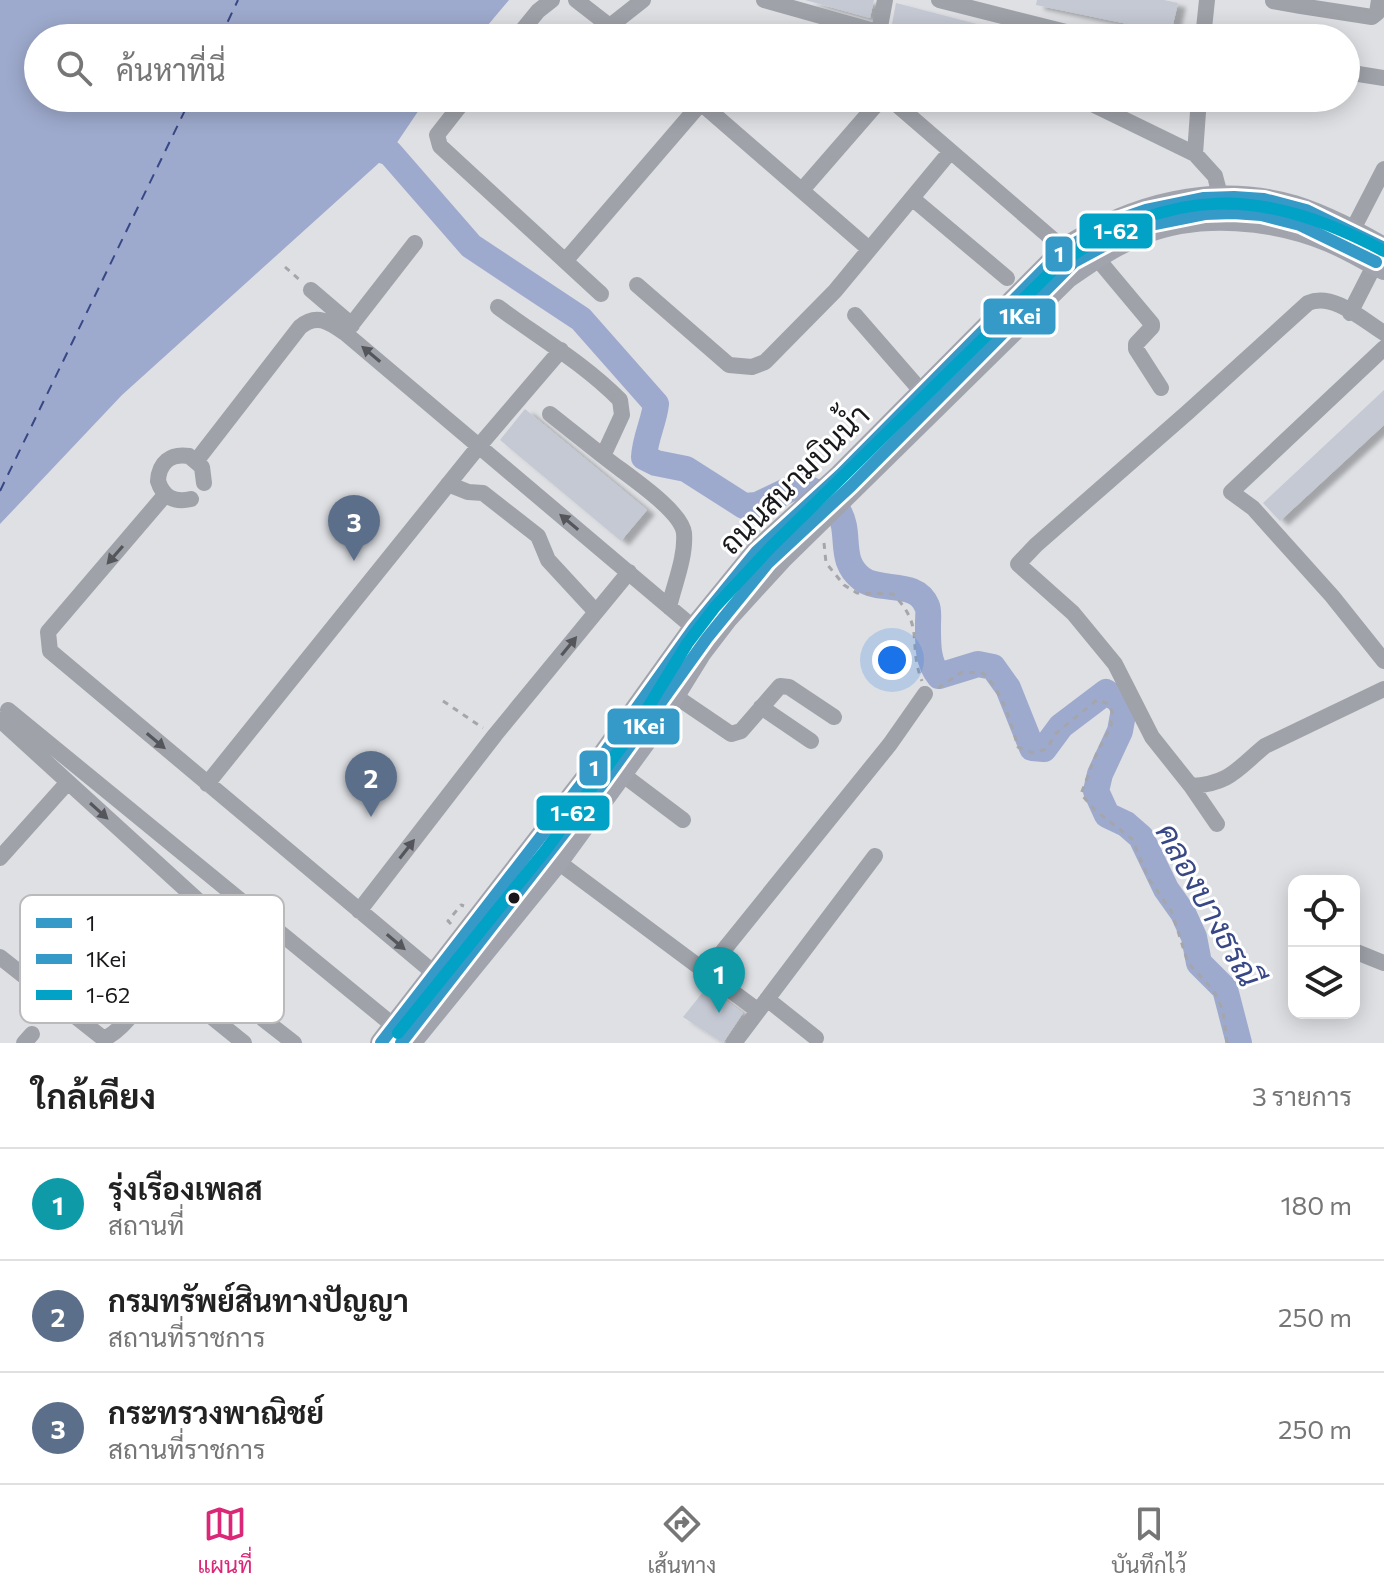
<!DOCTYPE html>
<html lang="th">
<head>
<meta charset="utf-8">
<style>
  :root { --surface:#fff; --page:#f6f6f6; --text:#222; --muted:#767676; --line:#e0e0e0; --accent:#db2777 }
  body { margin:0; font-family:Commissioner,Sarabun,sans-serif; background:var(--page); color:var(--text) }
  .controls { position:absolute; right:24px; bottom:24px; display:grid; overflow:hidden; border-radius:16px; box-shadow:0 4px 20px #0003 }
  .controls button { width:72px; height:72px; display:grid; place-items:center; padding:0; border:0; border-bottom:2px solid var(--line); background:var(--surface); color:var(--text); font:40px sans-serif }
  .you { position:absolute; left:892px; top:660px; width:28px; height:28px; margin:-20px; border:6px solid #fff; border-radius:50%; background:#1a73e8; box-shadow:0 0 0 12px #1a73e833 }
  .badge { display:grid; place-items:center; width:52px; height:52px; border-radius:50%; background:var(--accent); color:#fff; font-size:26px; font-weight:700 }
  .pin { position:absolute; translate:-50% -66px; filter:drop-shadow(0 2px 4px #0008) }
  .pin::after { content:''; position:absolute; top:42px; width:28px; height:24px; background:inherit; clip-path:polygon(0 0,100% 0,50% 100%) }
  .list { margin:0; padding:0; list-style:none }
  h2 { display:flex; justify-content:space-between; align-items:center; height:104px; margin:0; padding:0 32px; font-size:34px }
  h2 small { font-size:26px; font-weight:400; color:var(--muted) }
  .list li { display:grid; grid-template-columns:52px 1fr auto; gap:24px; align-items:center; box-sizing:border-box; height:112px; padding:0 32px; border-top:2px solid var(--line) }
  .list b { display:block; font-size:30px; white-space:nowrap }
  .list p { margin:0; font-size:26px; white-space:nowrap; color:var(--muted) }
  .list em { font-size:26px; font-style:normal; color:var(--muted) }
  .icon { flex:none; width:44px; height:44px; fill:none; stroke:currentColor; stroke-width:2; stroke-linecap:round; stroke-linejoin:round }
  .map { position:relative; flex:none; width:1384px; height:1043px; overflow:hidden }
  .search { position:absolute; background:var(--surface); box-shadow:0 4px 20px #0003; left:24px; right:24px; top:24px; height:88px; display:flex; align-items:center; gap:20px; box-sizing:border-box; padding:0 28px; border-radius:44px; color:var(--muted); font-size:30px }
  .sheet { height:440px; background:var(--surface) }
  nav { display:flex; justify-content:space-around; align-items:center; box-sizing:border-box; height:112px; border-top:2px solid var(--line); background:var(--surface); font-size:22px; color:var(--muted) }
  nav a { display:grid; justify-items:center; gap:4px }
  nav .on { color:var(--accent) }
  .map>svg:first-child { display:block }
</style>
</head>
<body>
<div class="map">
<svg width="1384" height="1043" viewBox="0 0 1384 1043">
  <defs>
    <filter id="shadow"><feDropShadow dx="8" dy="4.5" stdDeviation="2" flood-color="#0004"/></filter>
  </defs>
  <rect width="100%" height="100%" fill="#dee0e4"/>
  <path fill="#9eaacd" d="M 0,0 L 509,0 L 477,38 L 38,38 L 38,98 L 427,98 L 390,153 L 122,395 L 0,524 Z"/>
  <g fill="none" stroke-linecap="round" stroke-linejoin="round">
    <path stroke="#9eaacd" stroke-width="26" d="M 358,141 L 390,153 L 471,246 L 581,319 L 656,404 C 654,422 645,438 644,457 L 656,463 L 686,469 L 744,506 L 757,505 L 799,485 C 873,510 826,552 862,579 C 881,593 916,579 927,606 C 929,610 928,619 928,624 C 928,642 927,662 939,676 L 978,664 L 993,667 L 1008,688 L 1032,748 L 1044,749 L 1061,726 L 1106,692 L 1119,700 L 1124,709 L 1120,731 L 1100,774 L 1096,791 L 1107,815 L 1126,824 L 1141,837 L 1166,889 L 1183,913 L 1194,937 L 1199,963 L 1225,989 L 1239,1043"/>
    <path stroke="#384785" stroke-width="2" stroke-dasharray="10 8" stroke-linecap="butt" d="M 220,38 L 238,0
      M 0,491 L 191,98"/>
  </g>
  <path fill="#c5c9d4" filter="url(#shadow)" d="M 805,0 L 874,0 L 870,18 Z
    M 1037,0 L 1164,0 L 1178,3 L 1171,33 L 1036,5 Z
    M 896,3 L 1015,34 L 1014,38 L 931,38 L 908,32 L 892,24 Z
    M 1384,390 L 1384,425 L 1280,521 L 1263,503 Z
    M 525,409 L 647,510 L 621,541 L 500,440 Z
    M 707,987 L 743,1013 L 723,1043 L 683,1017 Z"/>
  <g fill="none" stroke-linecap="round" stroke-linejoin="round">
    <path stroke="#a4a6ab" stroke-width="3" stroke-dasharray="6 6" stroke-linecap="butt" d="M 285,267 L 302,282
      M 824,543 L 826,563 L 844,585 L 857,593 L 893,594 C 926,628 907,643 922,681
      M 938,688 L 962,672 L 983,673 C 1002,691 1011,722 1018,747 L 1033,753 L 1047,749 L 1055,734 L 1097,700 L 1109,704 L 1112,712 L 1111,726 L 1096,755 L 1081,794 L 1095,810 L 1132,839 L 1149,879 L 1172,912 L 1188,963 L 1214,991 L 1223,1011 L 1227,1043
      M 443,701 L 483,728
      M 451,924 L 448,921 L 461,905 L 464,906"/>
    <path stroke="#9fa2a9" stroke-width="16" d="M 576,0 L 625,38
      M 764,0 L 899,38
      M 939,0 L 1090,38
      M 1302,0 L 1301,6 L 1372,17 L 1377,13 L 1379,0
      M 1273,1 L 1301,6
      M 610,26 L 643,0
      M 879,32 L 885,0
      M 516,38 L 538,11 L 552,0
      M 1203,38 L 1207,0
      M 1346,72 L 1384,78
      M 466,98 L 437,135 L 440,146 L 601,294
      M 695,98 L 869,249
      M 889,98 L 1064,249
      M 1080,98 L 1195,154 L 1215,176 L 1220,195
      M 1195,154 L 1199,98
      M 802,190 L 882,98
      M 913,199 L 1007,278
      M 1352,231 L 1384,169
      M 1096,257 L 1152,324 L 1152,327 L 1136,344 L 1136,349 L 1161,388
      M 566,260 L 701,103
      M 637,285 L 729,365 L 752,367 L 765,362 L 835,291 L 950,152
      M 311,290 L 352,325
      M 498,307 C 540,338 583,363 620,400 L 622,415 L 603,456 C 622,472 681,509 684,533 C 686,557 674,585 669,607
      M 1350,313 L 1375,264
      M 855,315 L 922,392
      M 345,333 L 415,243
      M 1384,333 C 1363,320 1333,292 1308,303 L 1188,412 L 1036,545 L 1018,564 L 1073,613 L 1115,664 L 1152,737 L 1191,786 C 1230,784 1238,768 1265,746 L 1384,689
      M 1384,348 L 1231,492 L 1253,508 L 1332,596 L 1384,661
      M 550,414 L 603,456
      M 197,460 L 300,327 C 317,313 329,322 345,333 L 694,628
      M 448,484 L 468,492 L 483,493 L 538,536 L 548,560 L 596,612
      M 165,495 L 48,632 L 50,651 L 434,973
      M 191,499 C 174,503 163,497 158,481 C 159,463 170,453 189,456 L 202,467 L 204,483
      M 675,696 L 731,734 L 741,731 L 780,686 L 789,687 L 834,717
      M 761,707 L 811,741
      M 8,710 L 394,1026
      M 0,720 L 216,917 C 216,945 188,967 171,986
      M 622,774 L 683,820
      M 207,784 L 479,446 L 561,350
      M 1191,786 L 1217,824
      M 534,844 L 757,1010
      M 0,858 L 68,782
      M 359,911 L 495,735 L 629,572
      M 1354,951 L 1384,963
      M 0,957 L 104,1039 C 129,1026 140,999 163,983 L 177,989 L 244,1043
      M 706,972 L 890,744 L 925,694
      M 767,999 L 816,1038
      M 263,1019 L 294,1043
      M 24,1043 L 32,1034
      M 734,1043 L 875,856"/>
    <path stroke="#a2a4ad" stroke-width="22" d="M 381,1043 L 590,773 L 694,628 L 756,552 L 840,475 L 1064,249 C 1132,204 1214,183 1294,206 C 1326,216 1355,232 1384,248
      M 410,1043 L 558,861 L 649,736 L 701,652 L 727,618 L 781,559 L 1068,277 C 1091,261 1115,244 1142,234 C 1199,211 1274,218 1329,241 C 1348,249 1366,260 1384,269"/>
    <g stroke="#fff" stroke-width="18">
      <path id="bus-1" d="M 381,1043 L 590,773 L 694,628 L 756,552 L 840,475 L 1064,249 L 1117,220 L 1146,210 L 1204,198 L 1234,197 L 1264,199 L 1306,210 L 1384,248"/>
    </g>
    <g stroke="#fff" stroke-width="18">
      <path id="bus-2" d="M 401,1043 L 603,783 L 707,638 L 768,563 L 851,486 L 1074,262 L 1124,235 L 1150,225 L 1205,214 L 1233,213 L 1261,215 L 1300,225 L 1376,262"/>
    </g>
    <g stroke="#fff" stroke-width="18">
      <path id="bus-3" d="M 398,1033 L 545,851 L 636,727 L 687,644 L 715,607 L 770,548 L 1058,265 C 1172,184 1263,187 1384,251"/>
    </g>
    <use href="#bus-1" stroke="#359ac7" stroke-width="12"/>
    <use href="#bus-2" stroke="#359ac7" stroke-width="12"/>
    <use href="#bus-3" stroke="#01a2c5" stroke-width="12"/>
  </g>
  <defs><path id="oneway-solid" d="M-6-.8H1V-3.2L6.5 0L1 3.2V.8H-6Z" transform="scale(2)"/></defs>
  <g fill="#55565b">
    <use href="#oneway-solid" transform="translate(371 354) rotate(-140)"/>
    <use href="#oneway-solid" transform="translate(569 522) rotate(-140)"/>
    <use href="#oneway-solid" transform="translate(115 555) rotate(131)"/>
    <use href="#oneway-solid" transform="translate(569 646) rotate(-51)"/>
    <use href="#oneway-solid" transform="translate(156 741) rotate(40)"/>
    <use href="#oneway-solid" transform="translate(99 811) rotate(42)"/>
    <use href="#oneway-solid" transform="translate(407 849) rotate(-52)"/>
    <use href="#oneway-solid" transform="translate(396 942) rotate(40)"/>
  </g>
  <circle fill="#18181b" stroke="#fff" stroke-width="3" cx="514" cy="898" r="7"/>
  <g text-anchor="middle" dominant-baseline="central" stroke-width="6" stroke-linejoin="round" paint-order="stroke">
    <g font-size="30" fill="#18181b" stroke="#fff">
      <text transform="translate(793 478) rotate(-45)">ถนนสนามบินน้ำ</text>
    </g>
    <g font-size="32" font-style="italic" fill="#384785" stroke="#fff">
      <text transform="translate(1210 904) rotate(61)">คลองบางธรณี</text>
    </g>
  </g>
  <rect x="20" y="895" width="264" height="128" rx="12" fill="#fff" stroke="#bababb" stroke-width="2"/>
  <rect x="36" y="918" width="36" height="10" fill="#359ac7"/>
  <rect x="36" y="954" width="36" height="10" fill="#359ac7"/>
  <rect x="36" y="990" width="36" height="10" fill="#01a2c5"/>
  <g font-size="22" fill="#18181b">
    <text x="86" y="931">1</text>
    <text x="86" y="967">1Kei</text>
    <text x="86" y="1003">1-62</text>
  </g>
  <g stroke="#fff" stroke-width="3">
    <rect x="1078" y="212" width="76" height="38" rx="8" fill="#01a2c5"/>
    <rect x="1044" y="235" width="30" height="38" rx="8" fill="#359ac7"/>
    <rect x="982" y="297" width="75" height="39" rx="8" fill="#359ac7"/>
    <rect x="606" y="707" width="75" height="39" rx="8" fill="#359ac7"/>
    <rect x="578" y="749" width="31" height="38" rx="8" fill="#359ac7"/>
    <rect x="535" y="794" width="76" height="38" rx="8" fill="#01a2c5"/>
  </g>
  <g font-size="22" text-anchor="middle" font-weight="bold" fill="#fff">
    <text x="1116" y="239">1-62</text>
    <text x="1059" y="262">1</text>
    <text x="1020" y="324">1Kei</text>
    <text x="644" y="734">1Kei</text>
    <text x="594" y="776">1</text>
    <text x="573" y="821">1-62</text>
  </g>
</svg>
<div class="controls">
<button><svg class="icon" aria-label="locate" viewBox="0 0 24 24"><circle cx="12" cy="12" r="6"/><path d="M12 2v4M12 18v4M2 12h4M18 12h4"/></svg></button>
<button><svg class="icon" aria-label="layers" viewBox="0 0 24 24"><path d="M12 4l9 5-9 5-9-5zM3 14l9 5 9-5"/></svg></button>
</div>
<div class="you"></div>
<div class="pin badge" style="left:719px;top:1013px;background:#0f9aa8">1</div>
<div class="pin badge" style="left:371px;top:817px;background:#5c6f8a">2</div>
<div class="pin badge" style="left:354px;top:561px;background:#5c6f8a">3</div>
<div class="search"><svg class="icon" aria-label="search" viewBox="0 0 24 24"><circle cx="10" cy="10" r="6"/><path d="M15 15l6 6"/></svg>ค้นหาที่นี่</div>
</div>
<section class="sheet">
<h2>ใกล้เคียง<small>3 รายการ</small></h2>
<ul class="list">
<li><span class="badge" style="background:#0f9aa8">1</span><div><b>รุ่งเรืองเพลส</b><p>สถานที่</p></div><em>180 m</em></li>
<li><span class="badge" style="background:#5c6f8a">2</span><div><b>กรมทรัพย์สินทางปัญญา</b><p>สถานที่ราชการ</p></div><em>250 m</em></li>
<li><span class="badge" style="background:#5c6f8a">3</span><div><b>กระทรวงพาณิชย์</b><p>สถานที่ราชการ</p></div><em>250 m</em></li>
</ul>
</section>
<nav>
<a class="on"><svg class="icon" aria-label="map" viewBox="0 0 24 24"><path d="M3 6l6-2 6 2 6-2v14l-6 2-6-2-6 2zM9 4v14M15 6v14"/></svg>แผนที่</a>
<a><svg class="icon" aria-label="directions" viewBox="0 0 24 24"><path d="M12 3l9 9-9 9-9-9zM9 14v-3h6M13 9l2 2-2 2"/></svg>เส้นทาง</a>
<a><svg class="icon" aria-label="saved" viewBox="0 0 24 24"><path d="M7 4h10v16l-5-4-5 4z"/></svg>บันทึกไว้</a>
</nav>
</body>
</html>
